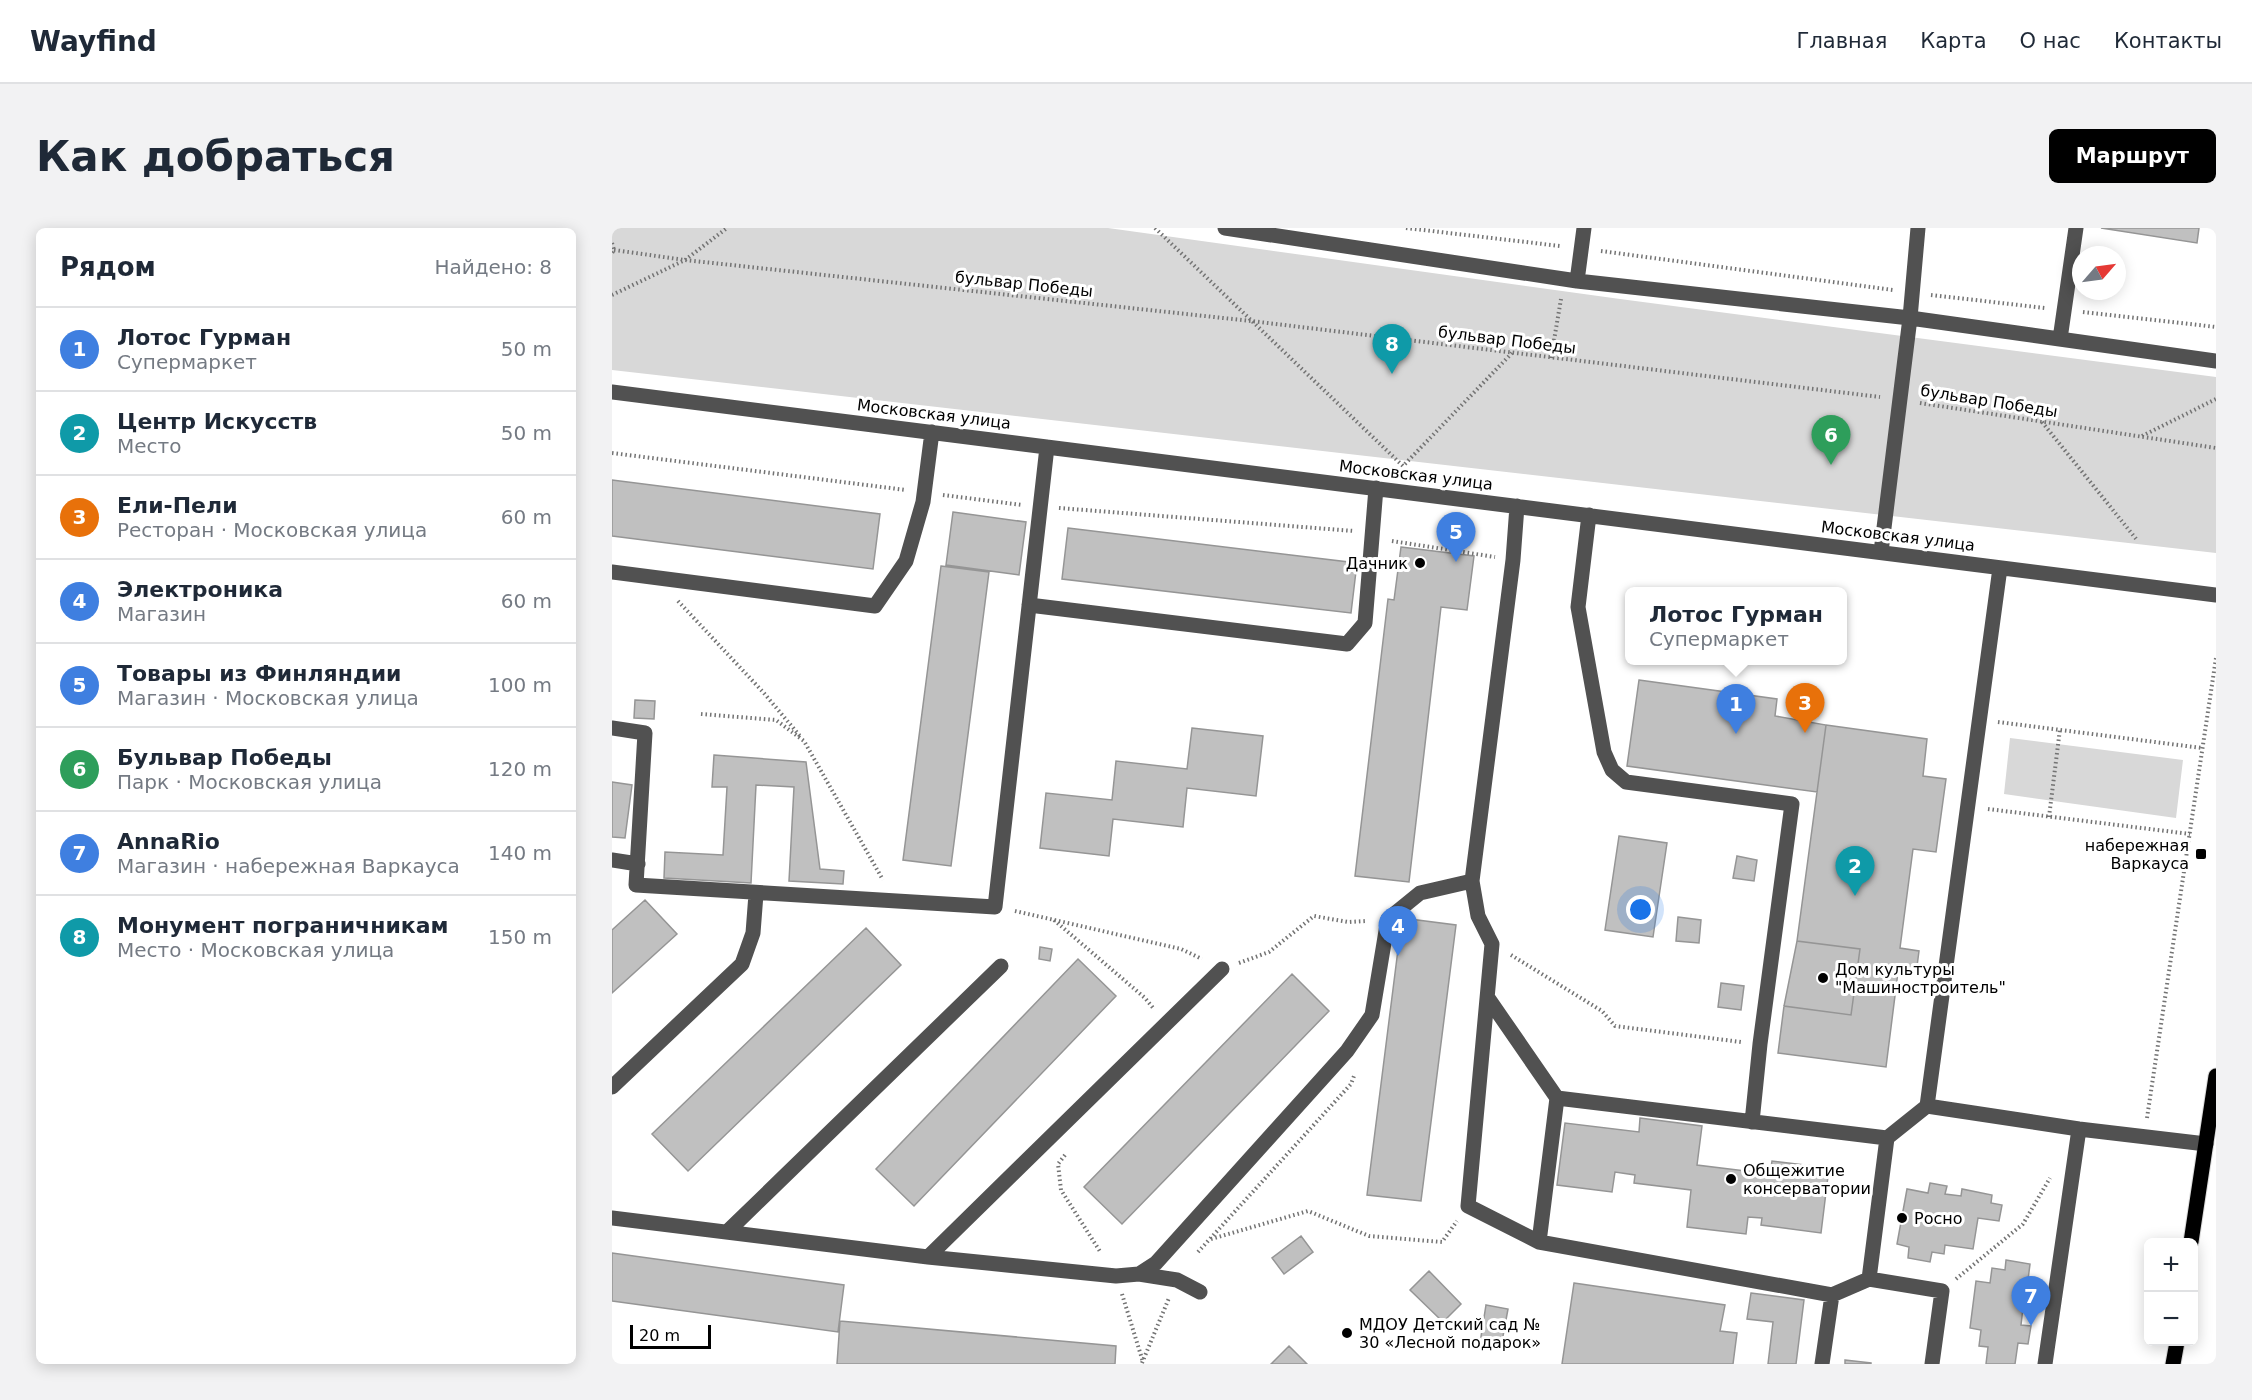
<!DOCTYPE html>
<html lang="ru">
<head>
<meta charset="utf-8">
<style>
  :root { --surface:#fff; --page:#f2f2f3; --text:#1f2937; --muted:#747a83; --line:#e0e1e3; --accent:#000 }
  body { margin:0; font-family:"DejaVu Sans",sans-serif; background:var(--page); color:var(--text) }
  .controls { position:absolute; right:18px; bottom:18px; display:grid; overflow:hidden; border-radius:9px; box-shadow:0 3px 15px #0003 }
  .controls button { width:54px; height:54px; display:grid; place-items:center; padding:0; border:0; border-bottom:2px solid var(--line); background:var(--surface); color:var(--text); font:30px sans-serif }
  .compass { position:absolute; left:1460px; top:18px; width:54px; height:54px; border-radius:50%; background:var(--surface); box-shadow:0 3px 15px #0003; rotate:62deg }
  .scale { position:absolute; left:18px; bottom:15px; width:81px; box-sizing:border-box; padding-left:6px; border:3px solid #000; border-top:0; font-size:16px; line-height:21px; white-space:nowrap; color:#000; -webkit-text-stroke:4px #fff; paint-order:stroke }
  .you { position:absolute; left:1029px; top:682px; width:21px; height:21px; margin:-15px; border:4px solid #fff; border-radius:50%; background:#1a73e8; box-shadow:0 0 0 9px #1a73e833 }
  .badge { display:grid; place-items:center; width:39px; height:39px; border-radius:50%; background:var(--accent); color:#fff; font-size:20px; font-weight:700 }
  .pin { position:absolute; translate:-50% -50px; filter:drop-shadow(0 2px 3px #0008) }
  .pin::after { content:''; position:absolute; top:32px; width:21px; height:18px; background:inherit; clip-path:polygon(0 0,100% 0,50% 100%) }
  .popup { position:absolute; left:1013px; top:359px; width:222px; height:78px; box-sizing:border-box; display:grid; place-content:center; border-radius:9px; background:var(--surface); filter:drop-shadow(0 2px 4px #0005); font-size:20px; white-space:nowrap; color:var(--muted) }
  .popup b { font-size:22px; color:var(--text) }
  .popup::after { content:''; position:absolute; left:50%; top:100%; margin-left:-12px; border:12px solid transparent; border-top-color:var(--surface) }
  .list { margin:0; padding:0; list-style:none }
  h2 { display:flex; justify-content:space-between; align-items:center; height:78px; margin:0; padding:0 24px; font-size:26px }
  h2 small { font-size:20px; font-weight:400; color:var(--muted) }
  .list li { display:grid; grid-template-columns:39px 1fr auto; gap:18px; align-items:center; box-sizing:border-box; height:84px; padding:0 24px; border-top:2px solid var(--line) }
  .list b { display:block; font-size:22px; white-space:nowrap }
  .list p { margin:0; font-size:20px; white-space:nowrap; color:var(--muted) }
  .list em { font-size:20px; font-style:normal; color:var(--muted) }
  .map { position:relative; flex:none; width:1604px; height:1136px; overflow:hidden; border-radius:9px }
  header { display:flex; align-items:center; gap:36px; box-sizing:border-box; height:84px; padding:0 30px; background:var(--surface); border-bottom:2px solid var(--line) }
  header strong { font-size:28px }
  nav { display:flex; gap:33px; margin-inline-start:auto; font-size:21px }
  .intro { display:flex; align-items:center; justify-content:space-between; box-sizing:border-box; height:144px; padding:0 36px }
  h1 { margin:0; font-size:42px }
  .button { padding:15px 27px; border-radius:9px; background:var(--accent); color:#fff; font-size:21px; font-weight:700 }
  main { display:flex; gap:36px; padding:0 36px }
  aside { flex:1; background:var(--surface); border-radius:9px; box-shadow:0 3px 15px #0003 }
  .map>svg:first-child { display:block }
</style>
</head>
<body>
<header>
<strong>Wayfind</strong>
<nav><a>Главная</a><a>Карта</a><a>О нас</a><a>Контакты</a></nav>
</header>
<div class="intro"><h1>Как добраться</h1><a class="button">Маршрут</a></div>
<main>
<aside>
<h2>Рядом<small>Найдено: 8</small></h2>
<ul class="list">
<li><span class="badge" style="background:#3f7fe0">1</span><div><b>Лотос Гурман</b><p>Супермаркет</p></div><em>50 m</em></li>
<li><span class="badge" style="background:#0f9aa8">2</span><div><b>Центр Искусств</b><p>Место</p></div><em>50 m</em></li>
<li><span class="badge" style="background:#e8710a">3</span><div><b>Ели-Пели</b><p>Ресторан · Московская улица</p></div><em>60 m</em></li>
<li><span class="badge" style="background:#3f7fe0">4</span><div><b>Электроника</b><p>Магазин</p></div><em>60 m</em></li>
<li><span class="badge" style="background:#3f7fe0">5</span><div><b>Товары из Финляндии</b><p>Магазин · Московская улица</p></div><em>100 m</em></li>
<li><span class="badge" style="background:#2e9e5b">6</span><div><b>Бульвар Победы</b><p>Парк · Московская улица</p></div><em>120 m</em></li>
<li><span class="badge" style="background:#3f7fe0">7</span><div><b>AnnaRio</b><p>Магазин · набережная Варкауса</p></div><em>140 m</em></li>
<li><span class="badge" style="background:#0f9aa8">8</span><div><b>Монумент пограничникам</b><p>Место · Московская улица</p></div><em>150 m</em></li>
</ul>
</aside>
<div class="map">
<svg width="1604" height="1136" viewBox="0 0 1604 1136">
  <rect width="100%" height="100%" fill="#fff"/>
  <path fill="#d8d8d8" d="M 0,0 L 496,0 L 1008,71 L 1604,149 L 1604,325 L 0,142 Z
    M 1398,510 L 1571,532 L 1564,590 L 1392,566 Z"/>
  <path fill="#c0c0c0" stroke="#959595" stroke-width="1.5" d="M 1489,0 L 1587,0 L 1585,15 Z
    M 0,252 L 268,286 L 261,341 L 0,308 Z
    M 341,284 L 414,294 L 407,347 L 334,337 Z
    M 456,300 L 745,335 L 739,385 L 450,351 Z
    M 789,319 L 862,328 L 855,382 L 829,379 L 797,654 L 743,648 L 776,371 L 782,372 Z
    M 329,338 L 377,344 L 339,638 L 291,632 Z
    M 1027,452 L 1165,471 L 1163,488 L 1214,497 L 1205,564 L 1015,538 Z
    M 23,472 L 43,473 L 42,491 L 22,490 Z
    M 1214,497 L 1315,511 L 1311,548 L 1334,551 L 1324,624 L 1301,621 L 1288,720 L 1307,723 L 1304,746 L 1286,744 L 1274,839 L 1166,825 L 1172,778 L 1239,787 L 1248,721 L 1185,713 Z
    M 580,500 L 651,508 L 644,568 L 575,560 L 571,599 L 501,591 L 497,628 L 428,620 L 434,565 L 500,572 L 504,533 L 575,541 Z
    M 102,527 L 194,534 L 208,641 L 232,643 L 231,656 L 177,653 L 182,559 L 144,557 L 139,655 L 52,650 L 53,624 L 111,627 L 115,559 L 100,559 Z
    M 0,554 L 20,557 L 13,610 L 0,609 Z
    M 1007,608 L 1055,615 L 1041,709 L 993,702 Z
    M 1125,628 L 1145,632 L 1142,653 L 1121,650 Z
    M 33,672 L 65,706 L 0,765 L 0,702 Z
    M 1066,689 L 1089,692 L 1087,715 L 1064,713 Z
    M 790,690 L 844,697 L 809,973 L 755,967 Z
    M 254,700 L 289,737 L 76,943 L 40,906 Z
    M 1185,713 L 1248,721 L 1239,787 L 1172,778 Z
    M 428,719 L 440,721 L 438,733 L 427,731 Z
    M 466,731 L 504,768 L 302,978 L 264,941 Z
    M 680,746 L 717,783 L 510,996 L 472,959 Z
    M 1109,755 L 1132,758 L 1129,782 L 1106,779 Z
    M 1028,890 L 1090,898 L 1085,937 L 1158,946 L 1160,933 L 1217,940 L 1209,1005 L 1149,997 L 1150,990 L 1136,989 L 1134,1006 L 1075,999 L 1079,962 L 1022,955 L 1023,947 L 1003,944 L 1000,964 L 945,957 L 953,895 L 1027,904 Z
    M 1318,955 L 1335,958 L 1333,966 L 1349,968 L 1350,961 L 1380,967 L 1379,975 L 1390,977 L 1387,993 L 1366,990 L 1361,1021 L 1333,1017 L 1332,1026 L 1320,1024 L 1318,1034 L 1296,1030 L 1297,1019 L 1285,1016 L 1295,961 L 1316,965 Z
    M 689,1008 L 701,1024 L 672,1046 L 660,1030 Z
    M 0,1025 L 232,1057 L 226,1104 L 0,1073 Z
    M 1394,1032 L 1418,1036 L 1416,1052 L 1427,1054 L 1425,1073 L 1412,1071 L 1409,1097 L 1419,1098 L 1416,1116 L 1406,1115 L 1403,1136 L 1374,1136 L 1376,1119 L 1367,1118 L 1369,1102 L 1358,1100 L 1364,1053 L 1378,1055 L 1380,1040 L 1393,1042 Z
    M 817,1043 L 849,1076 L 831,1094 L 798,1062 Z
    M 962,1055 L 1113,1077 L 1108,1103 L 1125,1105 L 1121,1136 L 950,1136 Z
    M 1139,1065 L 1192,1072 L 1184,1136 L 1156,1136 L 1161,1094 L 1135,1091 Z
    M 874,1077 L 896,1081 L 889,1119 L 868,1115 Z
    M 228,1093 L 504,1118 L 503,1136 L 225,1136 Z
    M 677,1118 L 695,1136 L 659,1136 Z
    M 1233,1132 L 1259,1135 L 1259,1136 L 1233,1136 Z"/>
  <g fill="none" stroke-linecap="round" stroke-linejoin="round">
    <g stroke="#dbdbdb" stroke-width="17">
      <path id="major" d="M 1579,1014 L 1604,848
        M 1561,1136 L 1565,1114"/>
    </g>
    <path stroke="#737373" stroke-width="4" stroke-dasharray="1.5 3" stroke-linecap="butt" d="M 543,0 L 791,238 L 900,125
      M 794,0 L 948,18
      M 0,15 L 2,22 L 0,25
      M 2,22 L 73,32 L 639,93 L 1268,169
      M 989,23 L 1281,62
      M 0,67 L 73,32 L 115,0
      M 1319,67 L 1433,80
      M 1471,84 L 1604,99
      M 939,130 L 949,71
      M 1308,175 L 1604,220
      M 1430,194 L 1525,312
      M 1530,208 L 1604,171
      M 0,225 L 294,262
      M 331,267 L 410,277
      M 447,280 L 742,303
      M 780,313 L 883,329
      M 66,373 L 151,464 L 188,508
      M 89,486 L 164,492 L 192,513 L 271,652
      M 1386,494 L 1590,520
      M 1376,581 L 1578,606
      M 1437,589 L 1448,501
      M 403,683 L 569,721 L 590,731
      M 442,692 L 533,770 L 542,781
      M 899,727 L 990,783 L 1003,798 L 1129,814
      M 627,735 L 657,724 L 702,688 L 736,694 L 754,693
      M 1535,890 L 1604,430
      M 453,927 L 446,936 L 449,962 L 489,1025
      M 599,1011 L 696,983 L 757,1008 L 830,1014 L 845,993
      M 586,1024 L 739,856 L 742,848
      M 1344,1051 L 1411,996 L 1438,950
      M 510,1066 L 531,1134
      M 530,1135 L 557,1070"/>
    <path stroke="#515151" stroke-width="15" d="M 613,0 L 965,53 L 1298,90 L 1604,133
      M 965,53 L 972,0
      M 1448,111 L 1464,0
      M 0,164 L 1604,367
      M 977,287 L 966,379 L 992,524 L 1000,542 L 1014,554 L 1180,576 L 1148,816 L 1140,894
      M 1269,324 L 1298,90 L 1306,0
      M 0,344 L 263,378 L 294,333 L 311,274 L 320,204
      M 417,377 L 735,416 L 753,395 L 764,260
      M 0,500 L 33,505 L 24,657 L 383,679 L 435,219
      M 0,632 L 26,636
      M 860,653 L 866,688 L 880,716 L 856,978 L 927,1014 L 1220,1067 L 1257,1051 L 1330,1063 L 1320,1136
      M 876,770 L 945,870
      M 0,859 L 130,736 L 141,705 L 144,666
      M 1315,878 L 1467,901 L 1594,916
      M 0,990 L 316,1029 L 504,1048 L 527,1046 L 544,1035 L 735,823 L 760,787 L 776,691 L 808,665 L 860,653 L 901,332 L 905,278
      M 115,1004 L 389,738
      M 927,1014 L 945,870 L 1275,910
      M 316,1029 L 610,741
      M 527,1046 L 565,1052 L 588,1064
      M 1257,1051 L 1275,910 L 1315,878 L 1388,340
      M 1210,1136 L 1220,1067
      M 1433,1136 L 1467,901"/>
    <use href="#major" stroke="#000" stroke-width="15"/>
  </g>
  <g fill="#000" stroke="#fff" stroke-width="2">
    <circle cx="808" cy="335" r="6"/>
    <rect x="1583" y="620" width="12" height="12" rx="3"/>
    <circle cx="1211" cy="750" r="6"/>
    <circle cx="1119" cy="951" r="6"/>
    <circle cx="1290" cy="990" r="6"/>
    <circle cx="735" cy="1105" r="6"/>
  </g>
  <g text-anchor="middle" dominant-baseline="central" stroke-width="6" stroke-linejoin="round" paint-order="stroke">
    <g font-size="16" fill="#000" stroke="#fff">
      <text transform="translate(412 56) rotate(6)">бульвар Победы</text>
      <text transform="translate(895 112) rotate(7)">бульвар Победы</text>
      <text transform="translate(1377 173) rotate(9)">бульвар Победы</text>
      <text transform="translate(322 186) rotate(7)">Московская улица</text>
      <text transform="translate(804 247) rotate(7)">Московская улица</text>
      <text transform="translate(1286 308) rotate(7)">Московская улица</text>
    </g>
    <g font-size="16" fill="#000" stroke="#fff" text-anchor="start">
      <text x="796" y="335" text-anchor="end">Дачник</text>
      <text x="1577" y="617" text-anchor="end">набережная<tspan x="1577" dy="18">Варкауса</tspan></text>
      <text x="1223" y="741">Дом культуры<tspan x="1223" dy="18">"Машиностроитель"</tspan></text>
      <text x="1131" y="942">Общежитие<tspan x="1131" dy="18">консерватории</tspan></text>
      <text x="1302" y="990">Росно</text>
      <text x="747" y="1096">МДОУ Детский сад №<tspan x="747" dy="18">30 «Лесной подарок»</tspan></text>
    </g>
  </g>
</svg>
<div class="controls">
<button>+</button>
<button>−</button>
</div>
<svg class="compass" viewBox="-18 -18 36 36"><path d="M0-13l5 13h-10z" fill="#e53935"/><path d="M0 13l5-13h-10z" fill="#747a83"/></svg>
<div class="scale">20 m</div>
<div class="you"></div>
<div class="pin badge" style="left:1124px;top:506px;background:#3f7fe0">1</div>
<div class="popup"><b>Лотос Гурман</b>Супермаркет</div>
<div class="pin badge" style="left:1243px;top:668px;background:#0f9aa8">2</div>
<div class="pin badge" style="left:1193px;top:505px;background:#e8710a">3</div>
<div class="pin badge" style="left:786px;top:728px;background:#3f7fe0">4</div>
<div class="pin badge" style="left:844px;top:334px;background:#3f7fe0">5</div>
<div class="pin badge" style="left:1219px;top:237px;background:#2e9e5b">6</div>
<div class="pin badge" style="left:1419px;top:1098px;background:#3f7fe0">7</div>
<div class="pin badge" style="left:780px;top:146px;background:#0f9aa8">8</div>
</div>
</main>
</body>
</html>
